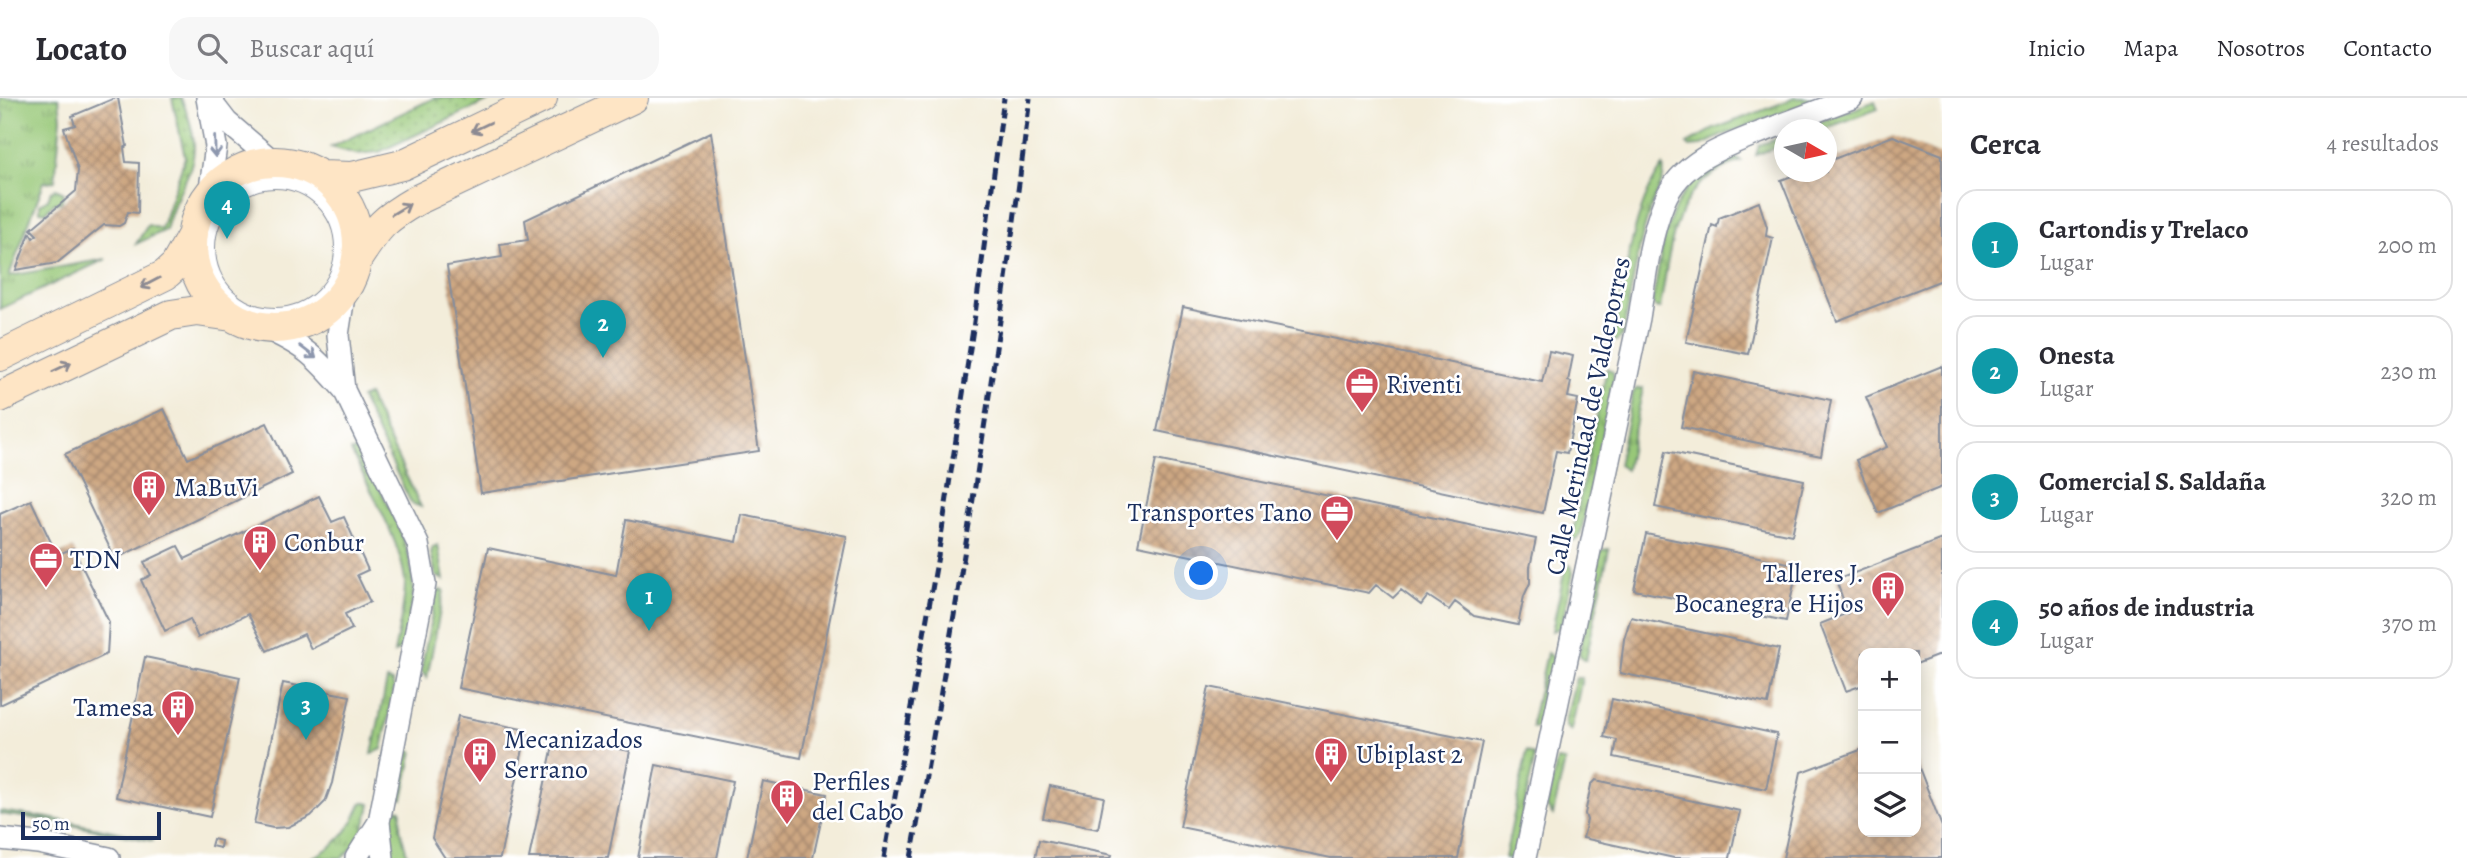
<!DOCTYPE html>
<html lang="es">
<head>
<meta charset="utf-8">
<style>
  :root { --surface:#fff; --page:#f7f7f7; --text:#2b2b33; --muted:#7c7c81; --line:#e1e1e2; --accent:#7c3aed }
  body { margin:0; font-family:Alegreya,serif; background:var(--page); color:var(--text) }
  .controls { position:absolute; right:21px; bottom:21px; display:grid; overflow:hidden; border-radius:14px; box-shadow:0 4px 18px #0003 }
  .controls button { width:63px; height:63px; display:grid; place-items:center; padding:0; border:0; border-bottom:2px solid var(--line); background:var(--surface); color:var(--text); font:35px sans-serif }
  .compass { position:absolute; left:1774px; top:21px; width:63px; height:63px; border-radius:50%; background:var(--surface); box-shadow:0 4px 18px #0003; rotate:99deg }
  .scale { position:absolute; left:21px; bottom:18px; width:140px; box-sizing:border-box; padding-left:7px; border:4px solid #1b2f5e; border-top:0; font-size:19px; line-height:24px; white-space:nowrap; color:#1b2f5e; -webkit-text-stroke:5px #fff; paint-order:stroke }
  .you { position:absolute; left:1202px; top:476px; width:24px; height:24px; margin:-18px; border:5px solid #fff; border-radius:50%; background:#1a73e8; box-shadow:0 0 0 10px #1a73e833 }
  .badge { display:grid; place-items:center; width:46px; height:46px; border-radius:50%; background:var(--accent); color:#fff; font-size:23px; font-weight:700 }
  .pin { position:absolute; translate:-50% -58px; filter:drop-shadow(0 2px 4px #0008) }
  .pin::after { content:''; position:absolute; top:37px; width:24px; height:21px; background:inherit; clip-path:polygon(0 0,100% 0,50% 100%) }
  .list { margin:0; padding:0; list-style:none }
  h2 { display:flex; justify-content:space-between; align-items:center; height:91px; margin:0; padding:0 28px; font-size:30px }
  h2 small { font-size:23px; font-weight:400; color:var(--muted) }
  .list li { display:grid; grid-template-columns:46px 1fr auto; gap:21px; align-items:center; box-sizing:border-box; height:112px; margin:0 14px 14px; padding:0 14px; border:2px solid var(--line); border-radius:21px }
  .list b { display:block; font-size:26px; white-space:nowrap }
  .list p { margin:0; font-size:23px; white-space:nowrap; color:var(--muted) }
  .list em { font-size:23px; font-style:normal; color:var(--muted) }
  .icon { flex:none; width:38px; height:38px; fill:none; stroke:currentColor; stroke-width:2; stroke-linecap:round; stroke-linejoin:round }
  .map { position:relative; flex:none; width:1942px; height:760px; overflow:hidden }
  header { display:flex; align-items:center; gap:42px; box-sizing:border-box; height:98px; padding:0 35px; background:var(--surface); border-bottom:2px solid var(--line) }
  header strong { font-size:33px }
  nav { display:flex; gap:38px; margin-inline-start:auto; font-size:24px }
  .search { width:490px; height:63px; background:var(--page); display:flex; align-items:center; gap:18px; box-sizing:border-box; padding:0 24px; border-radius:21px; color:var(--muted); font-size:26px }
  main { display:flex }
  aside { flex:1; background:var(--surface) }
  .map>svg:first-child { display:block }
</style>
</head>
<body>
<header>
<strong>Locato</strong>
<div class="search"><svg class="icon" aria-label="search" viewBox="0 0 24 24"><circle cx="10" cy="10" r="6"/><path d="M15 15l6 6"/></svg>Buscar aquí</div>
<nav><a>Inicio</a><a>Mapa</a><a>Nosotros</a><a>Contacto</a></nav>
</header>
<main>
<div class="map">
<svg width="1942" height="760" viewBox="0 0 1942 760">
  <defs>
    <pattern id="grass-tufts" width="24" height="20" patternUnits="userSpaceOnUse" patternTransform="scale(1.75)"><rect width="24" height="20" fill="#98c878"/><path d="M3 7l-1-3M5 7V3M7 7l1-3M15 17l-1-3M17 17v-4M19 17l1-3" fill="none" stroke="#7ba366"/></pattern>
    <pattern id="garden-dots" width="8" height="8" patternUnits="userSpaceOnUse" patternTransform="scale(1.75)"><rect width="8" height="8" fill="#98c878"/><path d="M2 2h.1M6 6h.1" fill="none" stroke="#7ba366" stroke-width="1.8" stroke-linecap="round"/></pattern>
    <pattern id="building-cross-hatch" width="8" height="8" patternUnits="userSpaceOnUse" patternTransform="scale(1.75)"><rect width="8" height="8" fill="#cda782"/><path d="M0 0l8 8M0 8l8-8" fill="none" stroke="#a6886e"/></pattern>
  </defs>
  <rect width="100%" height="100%" fill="#fff"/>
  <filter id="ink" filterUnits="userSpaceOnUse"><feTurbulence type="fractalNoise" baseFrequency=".0143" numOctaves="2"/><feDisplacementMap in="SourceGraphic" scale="14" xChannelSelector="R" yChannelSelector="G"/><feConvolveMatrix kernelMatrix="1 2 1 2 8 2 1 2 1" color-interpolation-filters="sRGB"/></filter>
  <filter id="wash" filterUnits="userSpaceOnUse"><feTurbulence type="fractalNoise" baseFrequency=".00686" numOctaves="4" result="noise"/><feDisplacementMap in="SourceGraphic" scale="28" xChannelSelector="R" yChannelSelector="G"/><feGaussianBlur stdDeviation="1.57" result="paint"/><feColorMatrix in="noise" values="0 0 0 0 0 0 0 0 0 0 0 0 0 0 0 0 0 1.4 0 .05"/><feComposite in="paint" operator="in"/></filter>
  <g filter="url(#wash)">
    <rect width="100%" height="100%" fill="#f3edda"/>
    <path fill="url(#grass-tufts)" stroke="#5a7c6b" stroke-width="2" d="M 0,0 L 59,0 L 61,20 L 55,83 L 44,84 L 9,178 L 106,161 L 0,211 L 0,33 L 4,19 L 0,11 Z
      M 1795,0 L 1819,0 L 1721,38 L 1700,48 L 1690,49 L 1687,46 L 1714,31 Z
      M 1875,3 L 1878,11 L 1824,31 L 1814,31 L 1819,24 Z
      M 1776,41 L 1783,42 L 1784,46 L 1756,57 L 1759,47 Z
      M 1731,57 L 1741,63 C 1729,67 1717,72 1707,80 C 1670,108 1668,168 1660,210 L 1655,209 L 1652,205 C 1666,139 1663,90 1731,57 Z
      M 1663,68 C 1666,83 1658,91 1653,104 C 1637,146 1632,194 1622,238 L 1617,243 L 1613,242 C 1624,190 1631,110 1663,68 Z
      M 1607,270 L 1613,274 L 1614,282 L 1581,435 L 1578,440 L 1571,443 Z
      M 1643,290 L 1626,372 L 1618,367 L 1633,295 L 1636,291 Z
      M 368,297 L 421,409 L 411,405 L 361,300 Z
      M 357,352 L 362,356 C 382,397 416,449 413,496 C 412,513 406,532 403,549 L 394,555 C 398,532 405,508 405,485 C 403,447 368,388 351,353 Z
      M 438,447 L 444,482 L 436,478 L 431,455 L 433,449 Z
      M 1566,465 L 1571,468 L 1573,475 L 1562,526 L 1560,530 L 1552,533 Z
      M 440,492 L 444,492 L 427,580 L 421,573 L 436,496 Z
      M 1547,555 L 1553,559 L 1554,566 L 1541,627 L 1534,630 L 1532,629 L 1532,622 Z
      M 387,582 L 392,584 L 394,591 L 382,651 L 372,656 Z
      M 409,652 L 413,653 L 403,701 L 396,699 L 404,655 Z
      M 1527,653 L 1534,657 L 1534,663 L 1513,760 L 1505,760 Z
      M 1557,662 L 1565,663 L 1553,717 L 1547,709 Z
      M 362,704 L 370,706 C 366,727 359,746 342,760 L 311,760 C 338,748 351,731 362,704 Z
      M 393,711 L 401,712 L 400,730 L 408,760 L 392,760 L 389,731 Z
      M 0,713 L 49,720 L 153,741 L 153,743 L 45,722 L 0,716 Z"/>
    <path fill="#98c878" stroke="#5a7c6b" stroke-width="2" d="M 56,91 L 64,95 L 61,104 L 53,106 L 46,114 L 40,113 L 40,106 L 48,101 L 51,93 Z"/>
    <path fill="url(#garden-dots)" stroke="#5a7c6b" stroke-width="2" d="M 172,0 L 181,0 C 211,69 182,70 166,132 L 136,146 L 148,127 L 161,131 L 185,59 Z
      M 434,0 L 495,0 L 379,54 L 356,56 L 331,49 Z
      M 1609,451 L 1586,562 L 1584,562 L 1579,556 L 1599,457 L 1602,452 Z
      M 1576,580 L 1582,580 L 1571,633 L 1566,629 L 1565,623 Z"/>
    <g id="blocks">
      <path fill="url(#building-cross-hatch)" d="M 115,0 L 118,0 L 127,48 L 124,50 L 126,64 L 139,65 L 138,115 L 128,114 L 124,125 L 119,128 L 104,127 L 57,165 L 16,172 L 30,135 L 33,140 L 37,137 L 31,131 L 76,93 L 78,72 L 64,30 L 75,27 L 72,18 Z
        M 711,34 L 759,353 L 481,395 L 447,168 L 502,159 L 500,146 L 528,142 L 525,122 Z
        M 1893,38 L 1942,57 L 1942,182 L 1837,223 L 1781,82 L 1803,74 L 1826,74 L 1826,64 Z
        M 1759,104 L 1767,129 L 1766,138 L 1773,140 L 1748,256 L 1686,244 L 1712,127 L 1717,129 L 1719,120 Z
        M 1183,209 L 1542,284 L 1549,253 L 1573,258 L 1568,283 L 1571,284 L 1568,299 L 1578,301 L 1567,355 L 1556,353 L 1543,415 L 1157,333 Z
        M 1942,268 L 1942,389 L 1878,415 L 1856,362 L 1887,349 L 1866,299 Z
        M 1693,273 L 1831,302 L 1821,358 L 1681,329 Z
        M 164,311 L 188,361 L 267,325 L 292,376 L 115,461 L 65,356 Z
        M 1666,353 L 1804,382 L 1792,437 L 1655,409 Z
        M 1156,362 L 1536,441 L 1530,469 L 1530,485 L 1524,498 L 1518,527 L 1474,518 L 1455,504 L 1449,512 L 1428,498 L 1421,507 L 1401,492 L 1393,500 L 1376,487 L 1369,495 L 1138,447 Z
        M 319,398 L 332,424 L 344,419 L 368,472 L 357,477 L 370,504 L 345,516 L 352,531 L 311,551 L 304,536 L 267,553 L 248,516 L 198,540 L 190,521 L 165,533 L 141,482 L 151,477 L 144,464 L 178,448 L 185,461 Z
        M 31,402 L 57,457 L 73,450 L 109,524 L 107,556 L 0,607 L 0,416 Z
        M 742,417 L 847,438 L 801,660 L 458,590 L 488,450 L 616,477 L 626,422 L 737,444 Z
        M 1646,436 L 1798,467 L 1786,523 L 1634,492 Z
        M 1942,441 L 1942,556 L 1916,566 L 1916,555 L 1863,555 L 1863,587 L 1846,593 L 1820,526 L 1848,515 L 1836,482 Z
        M 1631,519 L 1779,551 L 1768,606 L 1620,575 L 1624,541 Z
        M 145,559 L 240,579 L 210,719 L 116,699 Z
        M 283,585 L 350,598 L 332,685 L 325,704 L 311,718 L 288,729 L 273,730 L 254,726 Z
        M 1209,589 L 1482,644 L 1458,760 L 1331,760 L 1180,729 Z
        M 1612,601 L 1777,636 L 1766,691 L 1614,659 L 1617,642 L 1604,639 Z
        M 458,618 L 527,632 L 500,760 L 445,760 L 432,740 Z
        M 555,638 L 630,653 L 608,760 L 529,760 Z
        M 1863,651 L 1863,734 L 1916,734 L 1916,662 L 1942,729 L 1942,760 L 1783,760 L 1801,674 Z
        M 656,667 L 733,683 L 717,760 L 638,760 Z
        M 1596,682 L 1740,713 L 1730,760 L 1674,760 L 1583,740 L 1587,722 L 1585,716 L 1591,687 Z
        M 763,683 L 827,696 L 813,760 L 747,760 Z
        M 1050,688 L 1104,699 L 1098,731 L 1043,720 Z
        M 213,741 L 221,743 L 220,750 L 211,748 Z
        M 1039,742 L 1112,757 L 1111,760 L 1035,760 Z"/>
    </g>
  </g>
  <g filter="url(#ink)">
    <use href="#blocks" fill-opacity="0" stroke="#878e9c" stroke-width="2"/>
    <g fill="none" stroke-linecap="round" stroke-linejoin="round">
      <g stroke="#878e9c" stroke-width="18">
        <path id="pedestrian" d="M207 150a68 68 0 1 1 136 0a68 68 0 1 1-136 0Z"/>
      </g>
      <g stroke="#878e9c" stroke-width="24">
        <path id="minor" d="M 207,0 L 216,48 L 209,97
          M 210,2 L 227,24 L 274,64
          M 345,192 L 338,237 L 344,292 L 418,446 L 425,486 L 379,724 L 383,760
          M 262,229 C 304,248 314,257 344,292
          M 0,741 L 38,745 L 109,760
          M 356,760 L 379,724
          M 1525,760 L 1639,220 C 1645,182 1649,141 1664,104 C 1682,60 1731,46 1772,30 C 1798,20 1825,10 1852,0"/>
      </g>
      <g stroke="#878e9c" stroke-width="32">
        <path id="secondary" d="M192 147a83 83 0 1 1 166 0a83 83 0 1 1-166 0Z
          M 321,78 L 352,79 L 402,67 L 542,0
          M 357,161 C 378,129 382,122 417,102 L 633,0
          M 0,258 L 165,177 L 175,168 L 193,136
          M 0,299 L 171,217 L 197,213 L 232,218"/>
      </g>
      <use href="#pedestrian" stroke="#fff" stroke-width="16"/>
      <use href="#minor" stroke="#fff" stroke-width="21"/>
      <use href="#secondary" stroke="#fee5c5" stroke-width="30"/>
      <path stroke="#1b2f5e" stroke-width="5" stroke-dasharray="10 5" stroke-linecap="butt" d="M 884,760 L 938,458 L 973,231 L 1004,0
        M 911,760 C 958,508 998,255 1030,0"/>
    </g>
    <defs><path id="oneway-shaft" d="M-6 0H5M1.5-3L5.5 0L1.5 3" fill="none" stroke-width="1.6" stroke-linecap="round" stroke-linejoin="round" transform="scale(1.75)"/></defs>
    <g stroke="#8c8a92">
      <use href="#oneway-shaft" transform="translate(481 29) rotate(155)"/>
      <use href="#oneway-shaft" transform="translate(401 111) rotate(-31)"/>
      <use href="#oneway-shaft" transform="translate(150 185) rotate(152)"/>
      <use href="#oneway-shaft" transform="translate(62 269) rotate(-26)"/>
    </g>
    <g stroke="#8d97ae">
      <use href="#oneway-shaft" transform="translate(215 49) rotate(88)"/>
      <use href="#oneway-shaft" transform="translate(308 254) rotate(37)"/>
    </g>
  </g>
  <defs>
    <g id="office-pin" transform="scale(1.75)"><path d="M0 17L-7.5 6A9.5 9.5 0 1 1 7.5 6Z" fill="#d1495b" stroke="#fff"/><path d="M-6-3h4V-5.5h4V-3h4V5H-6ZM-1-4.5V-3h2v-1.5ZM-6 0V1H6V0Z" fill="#fff"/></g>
    <g id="building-pin" transform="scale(1.75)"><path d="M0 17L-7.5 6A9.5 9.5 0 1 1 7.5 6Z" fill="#d1495b" stroke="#fff"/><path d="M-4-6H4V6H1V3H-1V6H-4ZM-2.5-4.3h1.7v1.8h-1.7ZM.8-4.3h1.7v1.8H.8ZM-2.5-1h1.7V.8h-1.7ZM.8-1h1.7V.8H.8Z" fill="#fff"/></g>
  </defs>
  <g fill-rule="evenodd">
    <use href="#office-pin" x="1362" y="286"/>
    <use href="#building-pin" x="149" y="389"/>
    <use href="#office-pin" x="1337" y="414"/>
    <use href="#building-pin" x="260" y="444"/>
    <use href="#office-pin" x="46" y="461"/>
    <use href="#building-pin" x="1888" y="490"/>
    <use href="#building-pin" x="178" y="609"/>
    <use href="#building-pin" x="480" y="656"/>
    <use href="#building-pin" x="1331" y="656"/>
    <use href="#building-pin" x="787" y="698"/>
  </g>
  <g text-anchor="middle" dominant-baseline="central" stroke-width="5" stroke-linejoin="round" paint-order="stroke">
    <g font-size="26" fill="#1b2f5e" stroke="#fff" text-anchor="start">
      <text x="1386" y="286">Riventi</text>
      <text x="174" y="389">MaBuVi</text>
      <text x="1312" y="414" text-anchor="end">Transportes Tano</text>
      <text x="284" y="444">Conbur</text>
      <text x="70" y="461">TDN</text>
      <text x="1864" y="475" text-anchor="end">Talleres J.<tspan x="1864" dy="30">Bocanegra e Hijos</tspan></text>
      <text x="154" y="609" text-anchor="end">Tamesa</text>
      <text x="504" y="641">Mecanizados<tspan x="504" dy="30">Serrano</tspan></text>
      <text x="1356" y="656">Ubiplast 2</text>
      <text x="812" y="683">Perfiles<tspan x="812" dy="30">del Cabo</tspan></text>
    </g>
    <g font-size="26" fill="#1b2f5e" stroke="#fff">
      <text transform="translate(1588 318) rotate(-78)">Calle Merindad de Valdeporres</text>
    </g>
  </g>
</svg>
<div class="controls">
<button>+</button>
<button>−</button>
<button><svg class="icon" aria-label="layers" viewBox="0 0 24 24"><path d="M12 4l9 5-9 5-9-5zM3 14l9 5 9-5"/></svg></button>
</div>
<svg class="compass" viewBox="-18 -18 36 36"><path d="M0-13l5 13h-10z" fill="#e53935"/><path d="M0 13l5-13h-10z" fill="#7c7c81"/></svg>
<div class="scale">50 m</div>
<div class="you"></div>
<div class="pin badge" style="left:649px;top:533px;background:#0f9aa8">1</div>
<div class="pin badge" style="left:603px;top:260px;background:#0f9aa8">2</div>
<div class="pin badge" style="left:306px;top:642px;background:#0f9aa8">3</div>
<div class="pin badge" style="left:227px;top:141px;background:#0f9aa8">4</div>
</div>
<aside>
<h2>Cerca<small>4 resultados</small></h2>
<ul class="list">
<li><span class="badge" style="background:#0f9aa8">1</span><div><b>Cartondis y Trelaco</b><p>Lugar</p></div><em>200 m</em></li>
<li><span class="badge" style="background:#0f9aa8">2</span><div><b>Onesta</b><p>Lugar</p></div><em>230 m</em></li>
<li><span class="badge" style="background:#0f9aa8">3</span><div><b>Comercial S. Saldaña</b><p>Lugar</p></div><em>320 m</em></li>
<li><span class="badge" style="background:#0f9aa8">4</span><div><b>50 años de industria</b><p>Lugar</p></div><em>370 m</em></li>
</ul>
</aside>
</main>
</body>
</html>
